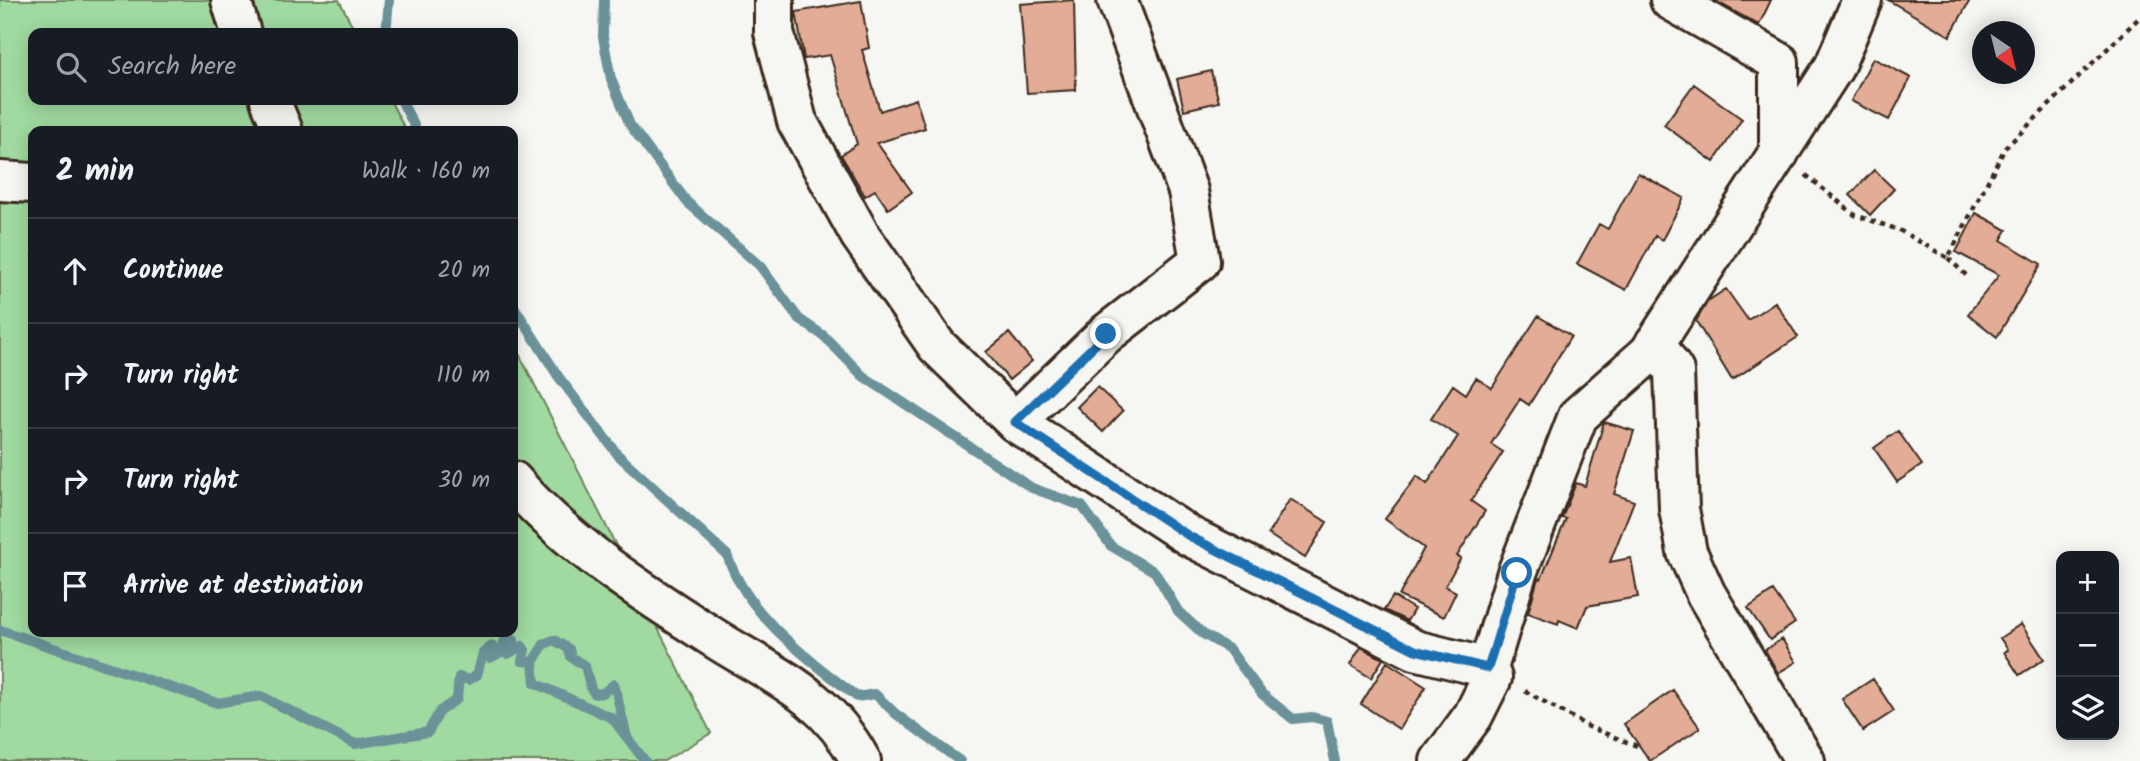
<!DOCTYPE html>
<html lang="en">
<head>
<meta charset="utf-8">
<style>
  :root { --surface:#171b24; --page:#20242c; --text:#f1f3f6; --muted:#9ea1a6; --line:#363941 }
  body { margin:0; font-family:Kalam,sans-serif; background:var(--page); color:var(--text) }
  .controls { position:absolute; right:21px; bottom:21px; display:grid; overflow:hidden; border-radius:14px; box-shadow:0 4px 18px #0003 }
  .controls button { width:63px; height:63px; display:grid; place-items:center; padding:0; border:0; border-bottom:2px solid var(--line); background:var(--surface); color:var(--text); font:35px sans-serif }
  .compass { position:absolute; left:1972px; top:21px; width:63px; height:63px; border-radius:50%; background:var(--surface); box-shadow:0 4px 18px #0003; rotate:145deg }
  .stop { position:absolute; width:21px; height:21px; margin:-16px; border:5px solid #1f6fb2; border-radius:50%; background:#fff }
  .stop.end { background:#1f6fb2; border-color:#fff; box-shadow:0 2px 7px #0008 }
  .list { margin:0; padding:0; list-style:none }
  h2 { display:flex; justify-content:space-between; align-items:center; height:91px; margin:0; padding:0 28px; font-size:30px }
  h2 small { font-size:23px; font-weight:400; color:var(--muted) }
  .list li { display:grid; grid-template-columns:46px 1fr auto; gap:21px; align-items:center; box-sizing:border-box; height:105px; padding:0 28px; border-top:2px solid var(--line) }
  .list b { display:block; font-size:26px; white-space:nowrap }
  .list em { font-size:23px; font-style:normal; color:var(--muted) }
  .icon { flex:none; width:38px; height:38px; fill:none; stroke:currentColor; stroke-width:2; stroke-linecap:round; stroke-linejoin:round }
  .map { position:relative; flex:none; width:2140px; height:761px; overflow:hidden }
  .search { position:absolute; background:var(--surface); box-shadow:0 4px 18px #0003; left:28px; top:28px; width:490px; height:77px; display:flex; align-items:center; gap:18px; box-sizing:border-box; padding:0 24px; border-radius:14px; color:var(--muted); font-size:26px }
  .panel { position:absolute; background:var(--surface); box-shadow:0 4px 18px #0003; left:28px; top:126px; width:490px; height:511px; border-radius:14px }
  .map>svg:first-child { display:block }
</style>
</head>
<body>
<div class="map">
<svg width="2140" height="761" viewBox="0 0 2140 761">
  <rect width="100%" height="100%" fill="#f6f6f2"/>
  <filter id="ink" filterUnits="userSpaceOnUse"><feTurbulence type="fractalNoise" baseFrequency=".0143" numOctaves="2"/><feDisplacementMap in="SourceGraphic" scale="14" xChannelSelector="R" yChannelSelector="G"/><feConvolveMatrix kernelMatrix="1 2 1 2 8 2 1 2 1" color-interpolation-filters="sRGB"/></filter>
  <g filter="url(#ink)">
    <path fill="#a0daa0" stroke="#6e825f" stroke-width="2" d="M 0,0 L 339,0 L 356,33 L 33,33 L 33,100 L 390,100 L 406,131 L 33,131 L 33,632 L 513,632 L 513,342 L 711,733 L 664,761 L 0,761 Z"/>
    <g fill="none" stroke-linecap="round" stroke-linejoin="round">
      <path stroke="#6a9298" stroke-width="10" d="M 604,0 L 603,37 L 611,79 L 630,125 L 687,202 L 760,266 L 799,319 L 824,336 L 863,376 L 1032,488 L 1082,506 L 1111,546 L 1155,572 L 1178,611 L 1203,634 L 1229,649 L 1262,694 L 1293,719 L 1312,717 L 1327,721 L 1335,761
        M 386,33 L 389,0
        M 401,100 L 417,131
        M 513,305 L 558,376 L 618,455 L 727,555 C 749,618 806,657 857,697 L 875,694 L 896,714 L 960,761
        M 0,630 L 217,703 L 261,696 L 355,744 L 428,732 L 440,711 L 457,699 L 459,677 L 469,680 L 477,675 L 483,653 L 492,646 L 490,658 L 501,652 L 505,640 L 514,640 L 508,654 L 522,646 L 525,650 L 522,661 L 533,662 L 535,683 L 612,718 L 645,761
        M 533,662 L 544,644 L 554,640 L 569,649 L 571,657 L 585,666 L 591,689 L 595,694 L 603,693 L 614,684 L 627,737"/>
    </g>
    <path fill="#e2ac97" stroke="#3b2a1e" stroke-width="2" d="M 1074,0 L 1076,90 L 1027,93 L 1020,4 Z
      M 1714,0 L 1771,0 L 1759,25 Z
      M 1888,0 L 1970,0 L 1950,36 Z
      M 861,1 L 869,48 L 862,50 L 880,111 L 916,99 L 925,128 L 877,143 L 912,192 L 888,209 L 875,190 L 865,196 L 841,155 L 857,144 L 830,55 L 804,59 L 796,12 Z
      M 1873,58 L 1911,78 L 1889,120 L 1851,101 Z
      M 1211,71 L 1219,102 L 1184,110 L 1177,79 Z
      M 1694,84 L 1742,119 L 1714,162 L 1664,125 Z
      M 1874,170 L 1894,189 L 1870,215 L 1850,195 Z
      M 1638,173 L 1684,198 L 1662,240 L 1655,236 L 1626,290 L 1577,264 L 1599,224 L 1608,229 Z
      M 1976,213 L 2007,230 L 2001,240 L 2041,264 L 1997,337 L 1968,314 L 1999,275 L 1956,252 Z
      M 1726,289 L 1748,320 L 1775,302 L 1798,337 L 1732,380 L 1696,321 L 1708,301 Z
      M 1538,316 L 1571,336 L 1529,405 L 1520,399 L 1491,444 L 1503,452 L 1471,501 L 1485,511 L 1457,556 L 1461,558 L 1445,586 L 1456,592 L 1444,617 L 1399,596 L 1424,548 L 1385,519 L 1417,476 L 1427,484 L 1458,436 L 1431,419 L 1453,385 L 1466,394 L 1476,378 L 1492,388 Z
      M 1009,333 L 1032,361 L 1009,380 L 986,352 Z
      M 1097,387 L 1123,411 L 1103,432 L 1077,407 Z
      M 1604,422 L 1634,431 L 1614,494 L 1634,501 L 1610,562 L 1631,558 L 1638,597 L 1587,606 L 1578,628 L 1559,620 L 1558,624 L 1528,613 L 1538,578 L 1541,579 L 1566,519 L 1562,518 L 1576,483 L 1585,486 Z
      M 1898,431 L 1922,465 L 1897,482 L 1874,448 Z
      M 1290,499 L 1327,522 L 1305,558 L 1268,534 Z
      M 1773,591 L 1795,623 L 1770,640 L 1748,608 Z
      M 1393,596 L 1414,609 L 1407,621 L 1384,610 Z
      M 2021,624 L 2044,659 L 2019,675 L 2004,652 L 2008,650 L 2000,638 Z
      M 1782,639 L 1796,662 L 1778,673 L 1765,650 Z
      M 1361,647 L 1383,659 L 1371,678 L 1350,665 Z
      M 1387,662 L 1426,687 L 1399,729 L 1361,704 Z
      M 1873,679 L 1894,711 L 1863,731 L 1842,699 Z
      M 1673,690 L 1700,728 L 1650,761 L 1624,724 Z"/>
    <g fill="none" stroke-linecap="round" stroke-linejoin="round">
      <g stroke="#3b2a1e" stroke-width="44">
        <path id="minor" d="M 231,0 L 241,33
          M 774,0 L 774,32 L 797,121 L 860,235 L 937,346 L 1015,422 L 1189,536 L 1415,650 L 1488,668
          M 1670,0 L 1779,62 L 1779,153
          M 270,100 L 283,131
          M 0,181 L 33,183
          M 1655,343 L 1674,371 L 1679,509 L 1687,552 L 1706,594 L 1805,761
          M 1015,422 L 1106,334 L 1200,261 L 1188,191 L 1117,0
          M 513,481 C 567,544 642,592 711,636 C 773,676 824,692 861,761
          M 1440,761 L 1473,716 L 1492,678 L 1488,668 L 1517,573 L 1578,416 L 1649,353 L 1834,67 L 1862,0"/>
      </g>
      <path stroke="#3b2a1e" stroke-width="4.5" stroke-dasharray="5 5" stroke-linecap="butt" d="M 1806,175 L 1855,215 L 1899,230 L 1948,258 L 2005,148 L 2140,17
        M 1948,258 L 1969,278
        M 1525,691 L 1589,727 L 1637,746"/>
      <use href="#minor" stroke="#f6f6f2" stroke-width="38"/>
    </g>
  </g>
  <g fill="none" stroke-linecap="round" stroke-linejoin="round" filter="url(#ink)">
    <path stroke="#1f6fb2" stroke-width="9" d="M 1106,334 L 1015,422 L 1189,536 L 1415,650 L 1488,668 L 1517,573"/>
  </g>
</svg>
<div class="controls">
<button>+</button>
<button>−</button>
<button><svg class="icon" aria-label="layers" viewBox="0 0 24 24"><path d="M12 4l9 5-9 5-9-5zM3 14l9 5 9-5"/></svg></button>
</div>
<svg class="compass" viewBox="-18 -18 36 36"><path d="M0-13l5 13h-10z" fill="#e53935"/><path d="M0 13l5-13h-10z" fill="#9ea1a6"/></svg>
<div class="stop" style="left:1517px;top:573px"></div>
<div class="stop end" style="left:1106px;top:334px"></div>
<div class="search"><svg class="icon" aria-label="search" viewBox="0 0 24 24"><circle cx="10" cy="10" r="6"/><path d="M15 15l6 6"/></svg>Search here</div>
<section class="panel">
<h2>2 min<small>Walk · 160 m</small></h2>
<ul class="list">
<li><svg class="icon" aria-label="ahead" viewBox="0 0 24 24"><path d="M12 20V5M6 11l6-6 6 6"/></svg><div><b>Continue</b></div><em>20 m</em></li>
<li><svg class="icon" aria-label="right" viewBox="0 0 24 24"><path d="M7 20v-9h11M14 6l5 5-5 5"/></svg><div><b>Turn right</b></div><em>110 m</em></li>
<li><svg class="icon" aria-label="right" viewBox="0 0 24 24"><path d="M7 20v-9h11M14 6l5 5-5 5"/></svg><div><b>Turn right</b></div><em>30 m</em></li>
<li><svg class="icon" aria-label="arrive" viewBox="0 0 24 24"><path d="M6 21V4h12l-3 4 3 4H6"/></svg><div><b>Arrive at destination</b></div></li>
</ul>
</section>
</div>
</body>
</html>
